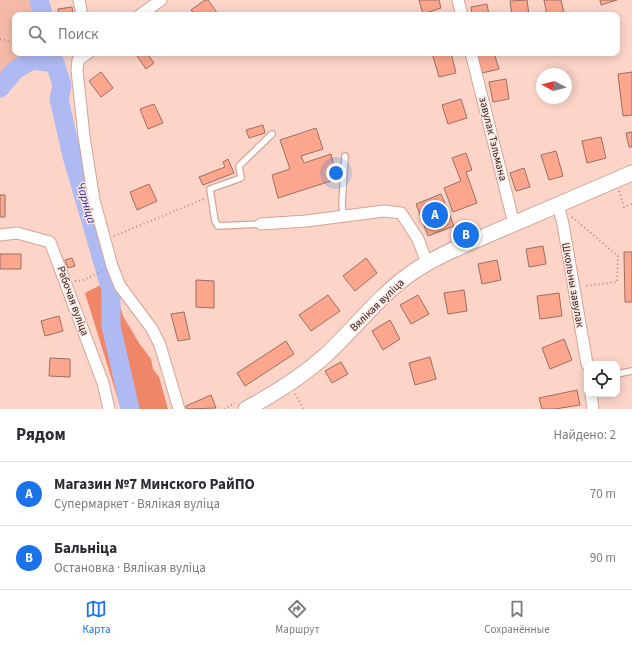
<!DOCTYPE html>
<html lang="ru">
<head>
<meta charset="utf-8">
<style>
  :root { --surface:#fff; --page:#f2f2f3; --text:#2b2b33; --muted:#7c7c81; --line:#e1e1e2; --accent:#1a73e8 }
  body { margin:0; font-family:"Source Sans 3",sans-serif; background:var(--page); color:var(--text) }
  .controls { position:absolute; right:12px; bottom:12px; display:grid; overflow:hidden; border-radius:8px; box-shadow:0 2px 10px #0003 }
  .controls button { width:36px; height:36px; display:grid; place-items:center; padding:0; border:0; border-bottom:1px solid var(--line); background:var(--surface); color:var(--text); font:20px sans-serif }
  .compass { position:absolute; left:536px; top:68px; width:36px; height:36px; border-radius:50%; background:var(--surface); box-shadow:0 2px 10px #0003; rotate:277deg }
  .you { position:absolute; left:336px; top:173px; width:14px; height:14px; margin:-10px; border:3px solid #fff; border-radius:50%; background:#1a73e8; box-shadow:0 0 0 6px #1a73e833 }
  .badge { display:grid; place-items:center; width:26px; height:26px; border-radius:50%; background:var(--accent); color:#fff; font-size:13px; font-weight:700 }
  .pin { position:absolute; translate:-50% -50%; border:2px solid #fff; box-shadow:0 1px 4px #0006 }
  .list { margin:0; padding:0; list-style:none }
  h2 { display:flex; justify-content:space-between; align-items:center; height:52px; margin:0; padding:0 16px; font-size:17px }
  h2 small { font-size:13px; font-weight:400; color:var(--muted) }
  .list li { display:grid; grid-template-columns:26px 1fr auto; gap:12px; align-items:center; box-sizing:border-box; height:64px; padding:0 16px; border-top:1px solid var(--line) }
  .list b { display:block; font-size:15px; white-space:nowrap }
  .list p { margin:0; font-size:13px; white-space:nowrap; color:var(--muted) }
  .list em { font-size:13px; font-style:normal; color:var(--muted) }
  .icon { flex:none; width:22px; height:22px; fill:none; stroke:currentColor; stroke-width:2; stroke-linecap:round; stroke-linejoin:round }
  .map { position:relative; flex:none; width:632px; height:409px; overflow:hidden }
  .search { position:absolute; background:var(--surface); box-shadow:0 2px 10px #0003; left:12px; right:12px; top:12px; height:44px; display:flex; align-items:center; gap:10px; box-sizing:border-box; padding:0 14px; border-radius:8px; color:var(--muted); font-size:15px }
  .sheet { height:180px; background:var(--surface) }
  nav { display:flex; justify-content:space-around; align-items:center; box-sizing:border-box; height:56px; border-top:1px solid var(--line); background:var(--surface); font-size:11px; color:var(--muted) }
  nav a { display:grid; justify-items:center; gap:2px }
  nav .on { color:var(--accent) }
  .map>svg:first-child { display:block }
</style>
</head>
<body>
<div class="map">
<svg width="632" height="409" viewBox="0 0 632 409">
  <rect width="100%" height="100%" fill="#fcd4c8"/>
  <path fill="#f5b9a8" d="M 0,0 L 38,0 L 43,15 L 15,15 L 15,53 L 30,53 L 11,63 L 0,74 Z"/>
  <path fill="#f08668" d="M 112,279 L 123,316 L 139,343 L 151,359 L 153,369 L 159,377 L 168,409 L 121,409 L 85,293 Z"/>
  <g fill="none" stroke-linecap="round" stroke-linejoin="round">
    <path stroke="#afbaf3" stroke-width="19" d="M 39,0 L 43,15
      M 0,88 L 15,70 L 32,60 L 55,63 L 62,85 L 59,99 L 72,156 L 111,290 L 111,326 L 130,409"/>
  </g>
  <path fill="#fda68e" stroke="#9b6f63" d="M 205,0 L 208,0 L 218,14 L 217,15 L 195,15 L 191,10 Z
    M 419,0 L 439,0 L 441,8 L 423,14 Z
    M 527,0 L 529,15 L 512,15 L 510,1 Z
    M 544,0 L 561,0 L 564,13 L 547,15 Z
    M 600,0 L 617,0 L 601,5 Z
    M 487,4 L 489,15 L 472,15 L 471,7 Z
    M 72,7 L 73,15 L 59,15 L 58,9 Z
    M 135,53 L 147,53 L 154,63 L 146,69 Z
    M 432,53 L 451,53 L 456,73 L 439,77 Z
    M 484,53 L 494,53 L 499,69 L 482,73 L 477,55 Z
    M 101,72 L 113,88 L 101,97 L 89,81 Z
    M 632,72 L 632,115 L 623,116 L 618,74 Z
    M 506,79 L 509,99 L 493,102 L 489,82 Z
    M 461,99 L 467,118 L 448,124 L 442,105 Z
    M 154,104 L 163,123 L 148,129 L 140,109 Z
    M 263,125 L 265,133 L 249,138 L 246,130 Z
    M 316,128 L 323,149 L 301,156 L 304,163 L 331,154 L 337,179 L 278,198 L 272,175 L 290,169 L 280,140 Z
    M 632,132 L 632,147 L 629,147 L 626,133 Z
    M 601,137 L 606,158 L 587,163 L 582,141 Z
    M 556,151 L 563,176 L 549,180 L 541,155 Z
    M 466,153 L 472,170 L 466,172 L 477,203 L 453,212 L 444,188 L 461,181 L 452,158 Z
    M 228,159 L 234,173 L 203,185 L 199,177 L 225,167 L 223,162 Z
    M 524,168 L 530,187 L 516,191 L 510,173 Z
    M 149,184 L 157,201 L 137,210 L 130,192 Z
    M 441,194 L 454,226 L 428,236 L 416,204 Z
    M 0,195 L 5,195 L 5,217 L 0,217 Z
    M 543,246 L 546,264 L 529,267 L 526,249 Z
    M 624,252 L 632,252 L 632,302 L 625,302 Z
    M 0,254 L 21,254 L 21,269 L 0,269 Z
    M 72,258 L 75,266 L 68,268 L 65,260 Z
    M 366,258 L 377,273 L 355,291 L 343,276 Z
    M 497,260 L 501,280 L 482,284 L 478,264 Z
    M 196,280 L 214,281 L 214,308 L 196,307 Z
    M 464,290 L 467,311 L 448,314 L 444,293 Z
    M 559,293 L 562,316 L 540,319 L 537,296 Z
    M 328,295 L 340,311 L 311,331 L 299,315 Z
    M 418,295 L 429,314 L 411,324 L 400,305 Z
    M 184,312 L 190,339 L 178,341 L 171,314 Z
    M 59,316 L 63,331 L 45,336 L 41,321 Z
    M 390,320 L 400,339 L 383,350 L 372,331 Z
    M 564,339 L 572,360 L 550,369 L 542,348 Z
    M 286,341 L 294,354 L 245,386 L 237,373 Z
    M 430,357 L 436,379 L 415,385 L 409,363 Z
    M 50,358 L 70,359 L 70,377 L 49,376 Z
    M 341,362 L 348,374 L 332,383 L 325,371 Z
    M 577,390 L 580,405 L 555,409 L 542,409 L 539,398 Z
    M 211,395 L 216,408 L 187,409 L 186,406 Z"/>
  <g fill="none" stroke-linecap="round" stroke-linejoin="round">
    <g stroke="#d3a396" stroke-width="8">
      <path id="service" d="M 343,216 L 342,203 L 345,156
        M 261,224 L 218,226 L 215,221 L 210,189 L 241,178 L 239,166 L 272,134
        M 617,374 L 632,371"/>
    </g>
    <g stroke="#d3a396" stroke-width="13">
      <path id="minor" d="M 79,0 L 82,15
        M 458,0 L 462,15
        M 140,15 L 161,0
        M 88,53 L 78,60 L 77,70 L 84,136 L 94,200 L 112,266 L 120,286 L 152,329 L 160,345 L 179,409
        M 471,53 L 512,216 L 516,224
        M 558,205 L 563,224 L 587,364
        M 261,224 L 306,221 L 384,211 L 401,213 L 418,239 L 427,263
        M 0,235 L 17,233 L 50,242 L 103,383 L 109,409
        M 591,394 L 593,409"/>
    </g>
    <g stroke="#d3a396" stroke-width="17">
      <path id="secondary" d="M 246,409 C 274,394 303,376 327,354 C 355,328 379,296 410,274 C 424,264 440,256 455,249 L 632,173"/>
    </g>
    <path stroke="#af8f86" stroke-width="2" stroke-dasharray="1 3" stroke-linecap="butt" d="M 0,39 L 15,43
      M 619,191 L 624,207 L 632,204
      M 572,217 L 618,256 L 617,282 L 584,286
      M 114,236 L 204,199
      M 75,281 L 84,280 L 102,271
      M 295,394 L 304,409
      M 224,409 L 235,403"/>
    <use href="#service" stroke="#fff" stroke-width="5.5"/>
    <use href="#minor" stroke="#fff" stroke-width="11"/>
    <use href="#secondary" stroke="#fff" stroke-width="15"/>
  </g>
  <g text-anchor="middle" dominant-baseline="central" stroke-width="3" stroke-linejoin="round" paint-order="stroke">
    <g font-size="11" fill="#32201b" stroke="#fae6e0">
      <text transform="translate(493 139) rotate(76)">завулак Тэльмана</text>
      <text transform="translate(573 285) rotate(80)">Школьны завулак</text>
      <text transform="translate(73 301) rotate(70)">Рабочая вуліца</text>
      <text transform="translate(377 305) rotate(-44)">Вялікая вуліца</text>
    </g>
    <g font-size="12" font-style="italic" fill="#312d97" stroke="#fae6e0">
      <text transform="translate(86 203) rotate(74)">Чарніца</text>
    </g>
  </g>
</svg>
<div class="controls">
<button><svg class="icon" aria-label="locate" viewBox="0 0 24 24"><circle cx="12" cy="12" r="6"/><path d="M12 2v4M12 18v4M2 12h4M18 12h4"/></svg></button>
</div>
<svg class="compass" viewBox="-18 -18 36 36"><path d="M0-13l5 13h-10z" fill="#e53935"/><path d="M0 13l5-13h-10z" fill="#7c7c81"/></svg>
<div class="you"></div>
<div class="pin badge" style="left:435px;top:215px">A</div>
<div class="pin badge" style="left:466px;top:235px">B</div>
<div class="search"><svg class="icon" aria-label="search" viewBox="0 0 24 24"><circle cx="10" cy="10" r="6"/><path d="M15 15l6 6"/></svg>Поиск</div>
</div>
<section class="sheet">
<h2>Рядом<small>Найдено: 2</small></h2>
<ul class="list">
<li><span class="badge">A</span><div><b>Магазин №7 Минского РайПО</b><p>Супермаркет · Вялікая вуліца</p></div><em>70 m</em></li>
<li><span class="badge">B</span><div><b>Бальніца</b><p>Остановка · Вялікая вуліца</p></div><em>90 m</em></li>
</ul>
</section>
<nav>
<a class="on"><svg class="icon" aria-label="map" viewBox="0 0 24 24"><path d="M3 6l6-2 6 2 6-2v14l-6 2-6-2-6 2zM9 4v14M15 6v14"/></svg>Карта</a>
<a><svg class="icon" aria-label="directions" viewBox="0 0 24 24"><path d="M12 3l9 9-9 9-9-9zM9 14v-3h6M13 9l2 2-2 2"/></svg>Маршрут</a>
<a><svg class="icon" aria-label="saved" viewBox="0 0 24 24"><path d="M7 4h10v16l-5-4-5 4z"/></svg>Сохранённые</a>
</nav>
</body>
</html>
